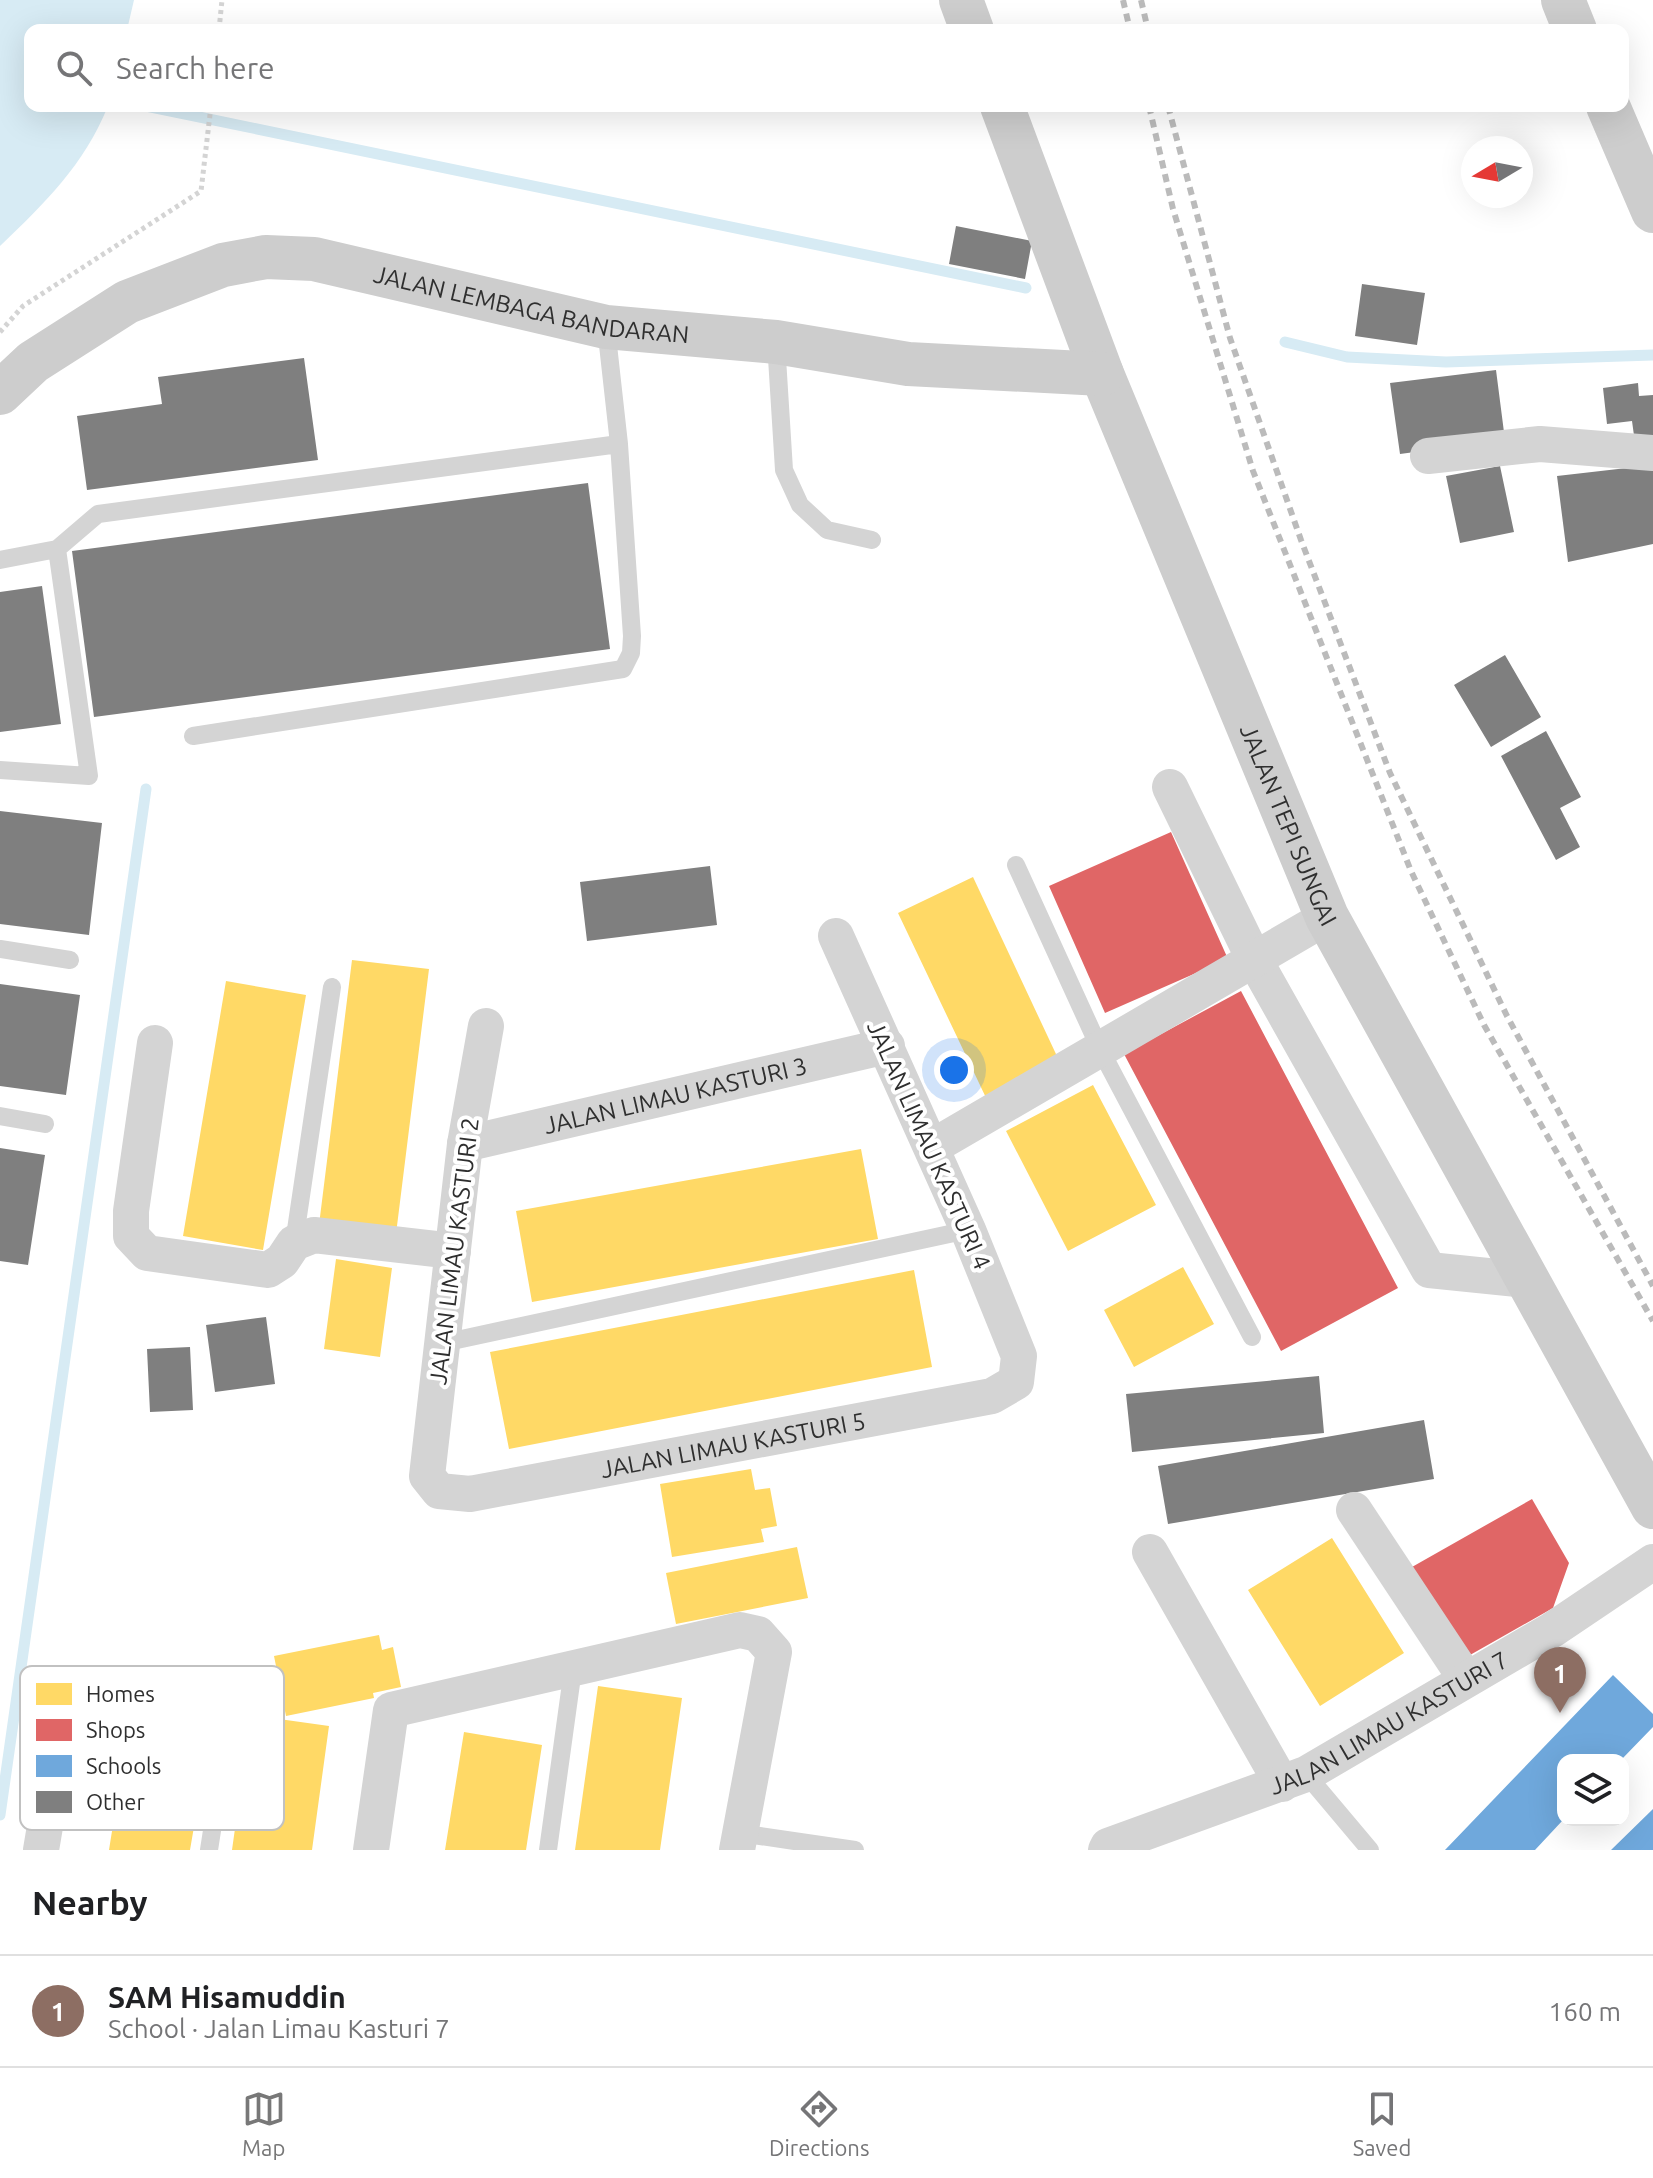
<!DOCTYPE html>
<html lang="en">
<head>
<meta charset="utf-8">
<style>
  :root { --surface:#fff; --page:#f6f6f6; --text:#202124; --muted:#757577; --line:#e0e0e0; --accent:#787878 }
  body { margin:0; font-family:Ubuntu,sans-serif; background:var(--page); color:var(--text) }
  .controls { position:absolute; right:24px; bottom:24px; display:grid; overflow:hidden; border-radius:16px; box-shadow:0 8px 32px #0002 }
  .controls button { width:72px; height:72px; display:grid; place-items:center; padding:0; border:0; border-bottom:2px solid var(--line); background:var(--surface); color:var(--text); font:40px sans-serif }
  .compass { position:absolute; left:1461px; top:136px; width:72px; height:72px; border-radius:50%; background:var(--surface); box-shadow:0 8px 32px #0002; rotate:260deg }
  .you { position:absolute; left:954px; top:1070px; width:28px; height:28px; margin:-20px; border:6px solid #fff; border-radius:50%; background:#1a73e8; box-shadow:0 0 0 12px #1a73e833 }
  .badge { display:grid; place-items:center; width:52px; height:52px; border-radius:50%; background:var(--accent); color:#fff; font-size:26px; font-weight:700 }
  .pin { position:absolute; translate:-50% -66px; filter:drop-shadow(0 2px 4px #0008) }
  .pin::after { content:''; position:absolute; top:42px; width:28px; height:24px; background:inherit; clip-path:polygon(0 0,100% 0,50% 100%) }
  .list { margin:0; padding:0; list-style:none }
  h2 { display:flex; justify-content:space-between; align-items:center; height:104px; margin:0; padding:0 32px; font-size:34px }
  h2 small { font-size:26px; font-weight:400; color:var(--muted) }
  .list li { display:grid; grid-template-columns:52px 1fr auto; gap:24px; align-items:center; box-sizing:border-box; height:112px; padding:0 32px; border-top:2px solid var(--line) }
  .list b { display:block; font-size:30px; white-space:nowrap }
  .list p { margin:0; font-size:26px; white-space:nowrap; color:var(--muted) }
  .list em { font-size:26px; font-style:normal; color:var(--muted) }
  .icon { flex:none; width:44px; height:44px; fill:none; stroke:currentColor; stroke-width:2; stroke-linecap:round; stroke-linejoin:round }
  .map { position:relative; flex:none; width:1653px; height:1850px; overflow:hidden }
  .search { position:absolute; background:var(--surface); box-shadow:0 8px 32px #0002; left:24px; right:24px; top:24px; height:88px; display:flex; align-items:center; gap:20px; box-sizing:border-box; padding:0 28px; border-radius:16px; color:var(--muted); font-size:30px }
  .sheet { height:216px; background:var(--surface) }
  nav { display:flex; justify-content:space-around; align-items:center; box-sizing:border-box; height:112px; border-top:2px solid var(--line); background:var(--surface); font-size:22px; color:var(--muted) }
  nav a { display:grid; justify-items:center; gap:4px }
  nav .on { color:var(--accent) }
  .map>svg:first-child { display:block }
</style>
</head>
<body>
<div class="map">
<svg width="1653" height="1850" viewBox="0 0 1653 1850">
  <rect width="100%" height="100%" fill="#fff"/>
  <path fill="#d7ebf4" d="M 0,0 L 134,0 L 127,30 L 30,30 L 30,106 L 108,106 C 84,165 45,203 0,246 Z"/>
  <path fill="#ffd966" d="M 973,877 L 1063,1069 L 989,1104 L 898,913 Z
    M 352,960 L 429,969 L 396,1234 L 319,1225 Z
    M 226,981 L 306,995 L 263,1250 L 183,1236 Z
    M 1093,1085 L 1156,1205 L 1068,1251 L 1006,1131 Z
    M 861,1149 L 878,1239 L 532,1302 L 516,1211 Z
    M 336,1259 L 392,1268 L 380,1357 L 324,1349 Z
    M 1183,1267 L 1214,1324 L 1134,1367 L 1104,1310 Z
    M 914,1270 L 932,1367 L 509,1449 L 490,1352 Z
    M 751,1469 L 755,1490 L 770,1488 L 777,1526 L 761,1529 L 764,1542 L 672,1557 L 660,1484 Z
    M 1332,1538 L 1404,1653 L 1320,1706 L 1248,1590 Z
    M 797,1547 L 808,1598 L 676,1624 L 666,1573 Z
    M 379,1635 L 382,1650 L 393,1647 L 401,1687 L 373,1693 L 374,1698 L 286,1716 L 274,1656 Z
    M 598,1686 L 682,1698 L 660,1850 L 575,1850 Z
    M 251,1715 L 329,1726 L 312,1850 L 232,1850 Z
    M 464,1732 L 542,1745 L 526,1850 L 445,1850 Z
    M 124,1756 L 204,1769 L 190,1850 L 109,1850 Z"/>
  <path fill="#e06666" d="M 1171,832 L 1228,959 L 1105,1013 L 1049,886 Z
    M 1241,991 L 1398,1288 L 1281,1351 L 1124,1054 Z
    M 1532,1499 L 1569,1563 L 1553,1608 L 1463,1659 L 1412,1567 Z"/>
  <path fill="#6fa8dc" d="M 1613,1675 L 1653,1714 L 1653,1727 L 1621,1760 L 1563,1760 L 1563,1820 L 1535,1850 L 1445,1850 Z
    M 1653,1809 L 1653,1850 L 1611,1850 Z"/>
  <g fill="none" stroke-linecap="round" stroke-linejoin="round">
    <path stroke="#d7ebf4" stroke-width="11" d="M 146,106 L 1026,288
      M 1285,342 L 1347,357 L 1446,362 L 1653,355
      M 0,1815 L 146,789"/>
  </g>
  <path fill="#7f7f7f" d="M 956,226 L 1032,241 L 1025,279 L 949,264 Z
    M 1362,284 L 1425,293 L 1417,345 L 1355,336 Z
    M 304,358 L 318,460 L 87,490 L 77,416 L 162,404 L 158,377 Z
    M 1496,370 L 1505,440 L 1400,454 L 1390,383 Z
    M 1638,383 L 1639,396 L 1653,395 L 1653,448 L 1636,450 L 1632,421 L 1607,424 L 1603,388 Z
    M 1653,465 L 1653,544 L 1568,562 L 1557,476 Z
    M 1500,466 L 1514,532 L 1460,543 L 1446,476 Z
    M 588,483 L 610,649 L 94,717 L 72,551 Z
    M 42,586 L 61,724 L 0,732 L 0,592 Z
    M 1505,655 L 1541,717 L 1491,747 L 1454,685 Z
    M 1546,731 L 1581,797 L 1560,808 L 1580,847 L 1556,860 L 1501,756 Z
    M 0,811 L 102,823 L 89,935 L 0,924 Z
    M 710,866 L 717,925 L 587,941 L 580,882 Z
    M 0,984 L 80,995 L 66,1095 L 0,1086 Z
    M 0,1148 L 45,1155 L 28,1265 L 0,1261 Z
    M 266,1317 L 275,1384 L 215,1392 L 206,1325 Z
    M 190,1347 L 193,1410 L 150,1412 L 147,1349 Z
    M 1319,1376 L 1324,1433 L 1132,1452 L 1126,1394 Z
    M 1424,1420 L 1434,1479 L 1168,1524 L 1158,1466 Z"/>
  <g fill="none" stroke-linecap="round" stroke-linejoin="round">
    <path stroke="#d4d4d4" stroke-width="5" stroke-dasharray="4 4" stroke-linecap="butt" d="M 219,30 L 222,0
      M 0,332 L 23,306 L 201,191 L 211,106"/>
    <path stroke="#d4d4d4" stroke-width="18" d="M 776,342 L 784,470 L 800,505 L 827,530 L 872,540
      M 0,560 L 57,549 L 98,514 L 619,444
      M 193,736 L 623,669 L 631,653 L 632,636 L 619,444 L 606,327
      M 0,770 L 89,776 L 57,549
      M 1016,865 L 1100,1049 L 1252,1337
      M 0,949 L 70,960
      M 0,1116 L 45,1124
      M 294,1243 L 332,987
      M 443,1343 L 968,1230
      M 1306,1774 L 1370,1850
      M 740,1833 L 855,1850
      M 209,1850 L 229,1721
      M 548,1850 L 573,1669"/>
    <g stroke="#d4d4d4" stroke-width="36">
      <path d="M 1428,456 L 1540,444 L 1653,453"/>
      <path d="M 1170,787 L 1254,959 L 1429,1270 L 1527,1280"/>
      <path id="s1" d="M 486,1026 L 465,1144 L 427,1476 L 439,1491 L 470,1494 L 992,1396 L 1016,1382 L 1019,1356 L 968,1230 L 836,936"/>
      <path d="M 155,1043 L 131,1211 L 131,1236 L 147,1253 L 268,1270 L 282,1261 L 294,1243 L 314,1235 L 453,1251"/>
      <path id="s2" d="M 465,1144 L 887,1046"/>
      <path d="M 932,1147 L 1327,917"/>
      <path d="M 1354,1510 L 1466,1679"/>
      <path d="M 1150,1552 L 1282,1784"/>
      <path d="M 41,1850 L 53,1779"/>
      <path d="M 371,1850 L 391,1710 L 740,1630 L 758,1634 L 774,1652 L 737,1850"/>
      <path id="s3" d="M 1106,1850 L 1108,1846 L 1306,1774 L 1552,1630 L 1653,1562"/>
    </g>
    <g stroke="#cdcdcd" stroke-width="44">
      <path d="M 961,0 L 972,30"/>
      <path d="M 1563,0 L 1575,30"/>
      <path id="s4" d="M 1002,106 L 1102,374 L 1327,917 L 1653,1507"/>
      <path d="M 1608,106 L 1653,211"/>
      <path id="s5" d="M 0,393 L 33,362 L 127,302 L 223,265 L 266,257 L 314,259 L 606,327 L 776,342 L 908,364 L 1102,374"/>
    </g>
    <path stroke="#bbb" stroke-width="6" stroke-dasharray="8 6" stroke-linecap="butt" d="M 1123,0 L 1130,30
      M 1141,0 L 1148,30
      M 1149,106 L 1173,209 L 1253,471 L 1411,871 L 1484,1025 L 1653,1321
      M 1168,106 L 1230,338 L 1301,540 L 1390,773 L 1507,1016 L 1653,1286"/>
  </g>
  <g text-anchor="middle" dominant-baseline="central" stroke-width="8" stroke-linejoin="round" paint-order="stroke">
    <g font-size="24" fill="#2f2f2f" stroke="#fff">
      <text stroke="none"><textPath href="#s5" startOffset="574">JALAN LEMBAGA BANDARAN</textPath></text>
      <text stroke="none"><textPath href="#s4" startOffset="774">JALAN TEPI SUNGAI</textPath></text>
      <text stroke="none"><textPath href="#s2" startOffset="216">JALAN LIMAU KASTURI 3</textPath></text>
      <text transform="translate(929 1145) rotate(66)">JALAN LIMAU KASTURI 4</text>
      <text transform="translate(454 1251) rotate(-83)">JALAN LIMAU KASTURI 2</text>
      <text stroke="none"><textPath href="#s1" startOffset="772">JALAN LIMAU KASTURI 5</textPath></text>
      <text stroke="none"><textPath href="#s3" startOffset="312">JALAN LIMAU KASTURI 7</textPath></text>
    </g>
  </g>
  <rect x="20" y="1666" width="264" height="164" rx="12" fill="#fff" stroke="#c1c1c1" stroke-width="2"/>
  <rect x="36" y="1683" width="36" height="22" fill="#ffd966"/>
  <rect x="36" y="1719" width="36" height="22" fill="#e06666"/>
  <rect x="36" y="1755" width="36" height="22" fill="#6fa8dc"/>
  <rect x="36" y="1791" width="36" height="22" fill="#7f7f7f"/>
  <g font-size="22" fill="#2f2f2f">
    <text x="86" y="1702">Homes</text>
    <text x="86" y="1738">Shops</text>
    <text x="86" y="1774">Schools</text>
    <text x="86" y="1810">Other</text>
  </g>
</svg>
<div class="controls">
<button><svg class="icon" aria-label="layers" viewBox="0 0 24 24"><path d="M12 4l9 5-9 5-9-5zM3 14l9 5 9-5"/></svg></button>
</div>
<svg class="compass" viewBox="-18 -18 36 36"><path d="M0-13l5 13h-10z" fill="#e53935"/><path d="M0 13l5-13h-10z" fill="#757577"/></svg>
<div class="you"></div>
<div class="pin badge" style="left:1560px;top:1713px;background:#8d6e63">1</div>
<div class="search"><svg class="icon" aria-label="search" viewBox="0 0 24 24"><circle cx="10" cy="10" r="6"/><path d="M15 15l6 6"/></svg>Search here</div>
</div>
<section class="sheet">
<h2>Nearby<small></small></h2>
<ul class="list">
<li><span class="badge" style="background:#8d6e63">1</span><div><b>SAM Hisamuddin</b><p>School · Jalan Limau Kasturi 7</p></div><em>160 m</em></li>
</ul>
</section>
<nav>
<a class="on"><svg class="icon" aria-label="map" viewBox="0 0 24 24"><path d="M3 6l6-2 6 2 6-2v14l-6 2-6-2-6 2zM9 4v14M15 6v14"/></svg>Map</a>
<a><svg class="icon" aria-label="directions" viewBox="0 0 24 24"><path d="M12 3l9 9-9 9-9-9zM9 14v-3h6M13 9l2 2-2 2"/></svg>Directions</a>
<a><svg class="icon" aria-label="saved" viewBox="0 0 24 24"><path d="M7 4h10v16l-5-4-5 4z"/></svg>Saved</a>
</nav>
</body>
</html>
